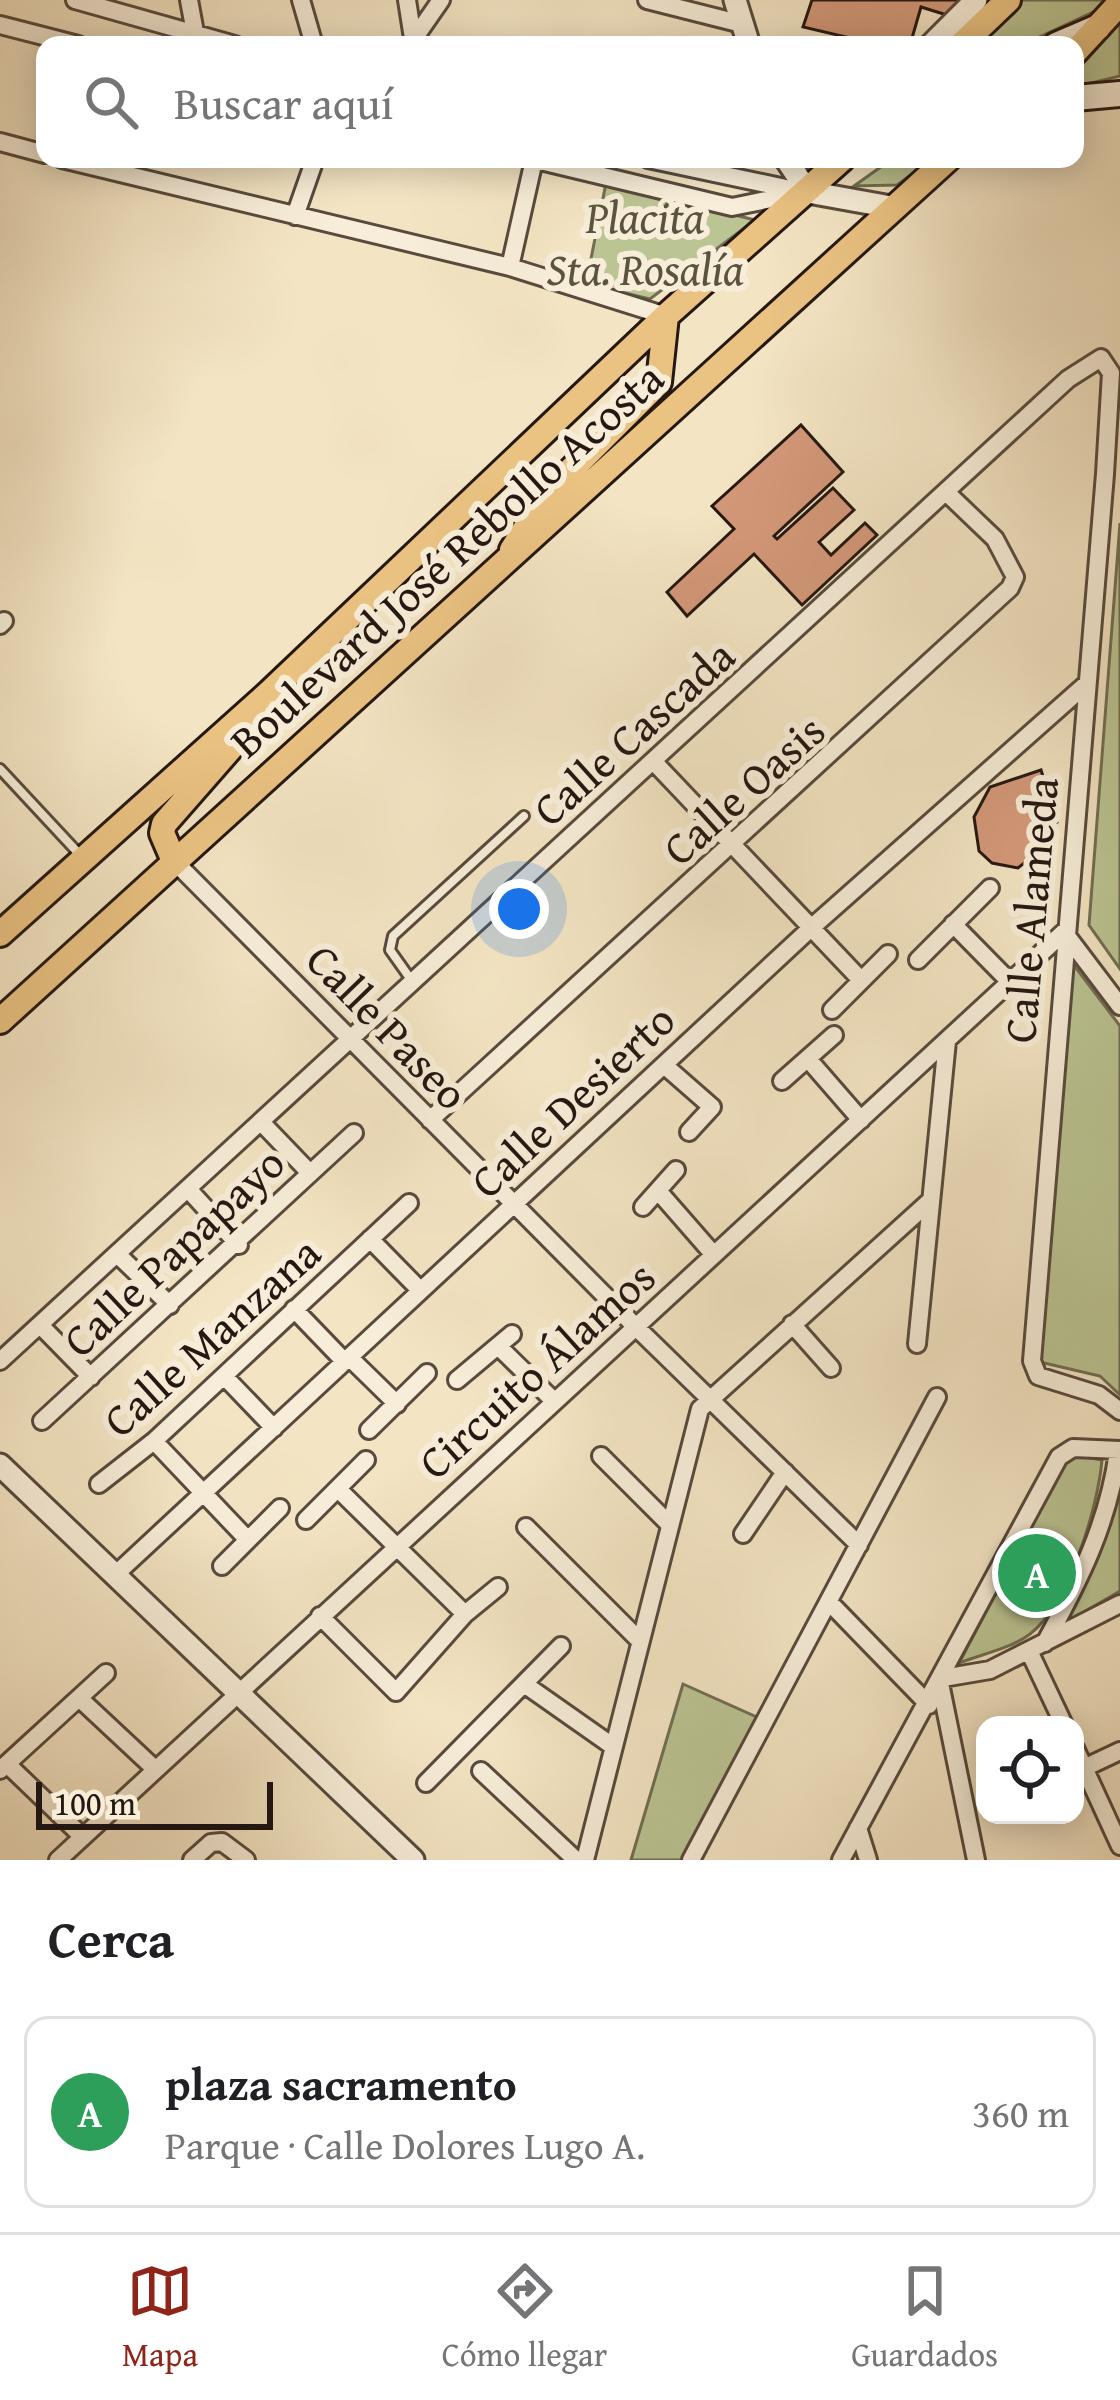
<!DOCTYPE html>
<html lang="es">
<head>
<meta charset="utf-8">
<style>
  :root { --surface:#fff; --page:#f6f6f6; --text:#202124; --muted:#757577; --line:#e0e0e0; --accent:#8f2418 }
  body { margin:0; font-family:"Gentium Book Plus",serif; background:var(--page); color:var(--text) }
  .controls { position:absolute; right:36px; bottom:36px; display:grid; overflow:hidden; border-radius:24px; box-shadow:0 6px 30px #0003 }
  .controls button { width:108px; height:108px; display:grid; place-items:center; padding:0; border:0; border-bottom:3px solid var(--line); background:var(--surface); color:var(--text); font:60px sans-serif }
  .scale { position:absolute; left:36px; bottom:30px; width:237px; box-sizing:border-box; padding-left:12px; border:6px solid #251711; border-top:0; font-size:33px; line-height:42px; white-space:nowrap; color:#251711; -webkit-text-stroke:9px #f7edd8; paint-order:stroke }
  .you { position:absolute; left:519px; top:909px; width:42px; height:42px; margin:-30px; border:9px solid #fff; border-radius:50%; background:#1a73e8; box-shadow:0 0 0 18px #1a73e833 }
  .badge { display:grid; place-items:center; width:78px; height:78px; border-radius:50%; background:var(--accent); color:#fff; font-size:39px; font-weight:700 }
  .pin { position:absolute; translate:-50% -50%; border:6px solid #fff; box-shadow:0 3px 12px #0006 }
  .list { margin:0; padding:0; list-style:none }
  h2 { display:flex; justify-content:space-between; align-items:center; height:156px; margin:0; padding:0 48px; font-size:51px }
  h2 small { font-size:39px; font-weight:400; color:var(--muted) }
  .list li { display:grid; grid-template-columns:78px 1fr auto; gap:36px; align-items:center; box-sizing:border-box; height:192px; margin:0 24px 24px; padding:0 24px; border:3px solid var(--line); border-radius:24px }
  .list b { display:block; font-size:45px; white-space:nowrap }
  .list p { margin:0; font-size:39px; white-space:nowrap; color:var(--muted) }
  .list em { font-size:39px; font-style:normal; color:var(--muted) }
  .icon { flex:none; width:66px; height:66px; fill:none; stroke:currentColor; stroke-width:2; stroke-linecap:round; stroke-linejoin:round }
  .map { position:relative; flex:none; width:1120px; height:1860px; overflow:hidden }
  .search { position:absolute; background:var(--surface); box-shadow:0 6px 30px #0003; left:36px; right:36px; top:36px; height:132px; display:flex; align-items:center; gap:30px; box-sizing:border-box; padding:0 42px; border-radius:24px; color:var(--muted); font-size:45px }
  .sheet { height:372px; background:var(--surface) }
  nav { display:flex; justify-content:space-around; align-items:center; box-sizing:border-box; height:168px; border-top:3px solid var(--line); background:var(--surface); font-size:33px; color:var(--muted) }
  nav a { display:grid; justify-items:center; gap:6px }
  nav .on { color:var(--accent) }
  .map>svg:first-child { display:block }
</style>
</head>
<body>
<div class="map">
<svg width="1120" height="1860" viewBox="0 0 1120 1860">
  <rect width="100%" height="100%" fill="#f3e4c3"/>
  <filter id="stains"><feTurbulence type="fractalNoise" baseFrequency=".00167" numOctaves="4"/><feColorMatrix values="0 0 0 0 .2 0 0 0 0 .09 0 0 0 0 .02 0 0 0 .5 -.17"/></filter>
  <radialGradient id="worn" r=".72"><stop offset=".6" stop-color="#630" stop-opacity="0"/><stop offset="1" stop-color="#630" stop-opacity=".3"/></radialGradient>
  <path fill="#bbc493" stroke="#706e52" stroke-width="3" d="M 1015,0 L 1119,0 L 1022,45 L 968,45 Z
    M 1120,23 L 1120,76 L 1075,87 L 1075,59 Z
    M 892,159 L 933,159 L 897,185 L 854,186 Z
    M 606,183 L 755,220 L 650,299 L 586,284 Z
    M 1120,523 L 1120,969 L 1089,925 Z
    M 1073,964 L 1120,1026 L 1120,1395 L 1100,1376 L 1040,1362 Z
    M 1080,1456 L 1102,1460 C 1098,1507 1069,1604 1030,1634 C 1012,1648 980,1655 959,1663 L 1067,1458 Z
    M 1120,1467 L 1120,1591 L 1065,1623 L 1109,1528 Z
    M 683,1684 L 761,1719 L 685,1860 L 631,1860 Z"/>
  <path fill="#d39879" stroke="#251711" stroke-width="3" d="M 812,0 L 965,0 L 950,16 L 921,7 L 910,45 L 880,45 L 803,27 Z
    M 801,425 L 843,472 L 774,536 L 777,539 L 833,488 L 854,510 L 819,542 L 831,555 L 865,523 L 877,535 L 802,605 L 754,554 L 687,616 L 667,592 L 734,529 L 712,506 Z
    M 1041,770 L 1057,822 L 1047,828 L 1046,846 L 1018,868 L 992,863 L 979,851 L 974,817 L 990,787 Z"/>
  <g fill="none" stroke-linecap="round" stroke-linejoin="round">
    <g stroke="#584a3e" stroke-width="14">
      <path id="service" d="M 0,769 L 81,856
        M 412,981 L 390,950 L 393,936 L 524,816"/>
    </g>
    <g stroke="#584a3e" stroke-width="22">
      <path id="minor" d="M 75,0 L 235,45
        M 189,0 L 196,38
        M 301,0 L 314,45
        M 407,0 L 414,45
        M 647,0 L 742,24
        M 0,25 L 78,45
        M 416,36 L 441,0
        M 0,142 L 45,154
        M 62,159 L 510,267 L 666,316
        M 532,159 L 732,207 L 801,193
        M 648,159 L 795,190
        M 295,216 L 315,159
        M 510,267 L 534,160
        M 0,625 L 4,621
        M 654,762 L 860,979
        M 174,861 L 636,1327 L 859,1545
        M 953,924 L 1009,981
        M 918,960 L 990,888
        M 832,1010 L 888,954
        M 808,1059 L 861,1120
        M 664,1065 L 712,1107 L 689,1132
        M 782,1081 L 834,1035
        M 430,1120 L 1010,588 L 1015,577 L 995,539 L 947,493
        M 261,1122 L 310,1173
        M 188,1189 L 239,1245
        M 659,1192 L 714,1255
        M 643,1207 L 676,1170
        M 370,1239 L 418,1288
        M 117,1254 L 170,1305
        M 294,1309 L 345,1362
        M 792,1324 L 831,1368
        M 40,1325 L 91,1377
        M 917,1344 L 947,1041
        M 498,1346 L 553,1400
        M 350,1358 L 397,1404
        M 0,1361 L 1068,379 L 1101,358 L 1111,373 L 1105,474 L 1032,1361 L 1038,1376 L 1099,1395 L 1120,1411
        M 224,1376 L 274,1428
        M 457,1380 L 512,1334
        M 42,1421 L 354,1133
        M 369,1430 L 427,1373
        M 154,1441 L 248,1540
        M 601,1456 L 668,1523
        M 99,1484 L 154,1441 L 409,1203
        M 338,1489 L 465,1614
        M 306,1520 L 366,1460
        M 526,1527 L 639,1640
        M 743,1534 L 785,1472
        M 222,1566 L 280,1508
        M 116,1574 L 811,928 L 1084,686
        M 830,1603 L 929,1705
        M 320,1616 L 396,1692 L 465,1614 L 498,1587
        M 1045,1643 C 1080,1579 1108,1524 1118,1452
        M 1029,1651 L 1064,1725
        M 943,1678 L 990,1670 L 1120,1604
        M 940,1683 L 976,1860
        M 527,1686 L 611,1745
        M 79,1698 L 155,1769
        M 1075,1748 L 1120,1846
        M 7,1764 L 83,1837
        M 1084,1768 L 1120,1751
        M 0,1770 L 106,1673
        M 481,1771 L 576,1860
        M 426,1783 L 561,1646
        M 858,1828 L 868,1860
        M 58,1860 L 1064,932 L 1120,1006
        M 192,1860 L 211,1843 L 222,1842 L 246,1860
        M 585,1860 L 700,1409 L 931,1200
        M 691,1860 L 937,1397
        M 841,1860 L 1059,1457 L 1073,1448 L 1120,1450"/>
    </g>
    <g stroke="#584a3e" stroke-width="27">
      <path id="tertiary" d="M 735,0 L 749,45
        M 931,45 L 976,0
        M 786,159 L 808,192 L 891,207
        M 0,1465 L 413,1860"/>
    </g>
    <g stroke="#251711" stroke-width="30">
      <path id="secondary" d="M 1056,45 L 1098,27
        M 1075,98 L 1120,94"/>
    </g>
    <g stroke="#251711" stroke-width="30">
      <path id="primary" d="M 961,45 L 1008,0
        M 1075,52 L 1120,3
        M 512,550 L 548,493 L 659,382 L 666,316
        M 174,861 L 162,833 L 164,824 L 263,711
        M 0,934 L 270,692 L 666,316 L 842,159
        M 0,1021 L 948,159"/>
    </g>
    <use href="#service" stroke="#f7edd8" stroke-width="8"/>
    <use href="#minor" stroke="#f7edd8" stroke-width="16"/>
    <use href="#tertiary" stroke="#f7edd8" stroke-width="21"/>
    <use href="#secondary" stroke="#f7edd8" stroke-width="24"/>
    <use href="#primary" stroke="#eac282" stroke-width="24"/>
  </g>
  <g text-anchor="middle" dominant-baseline="central" stroke-width="12" stroke-linejoin="round" paint-order="stroke">
    <g font-size="45" font-style="italic" fill="#5a543e" stroke="#f7edd8">
      <text x="645" y="216">Placita<tspan x="645" dy="52">Sta. Rosalía</tspan></text>
    </g>
    <g font-size="45" fill="#251711" stroke="#f7edd8">
      <text transform="translate(446 559) rotate(-42)">Boulevard José Rebollo Acosta</text>
      <text transform="translate(633 732) rotate(-42)">Calle Cascada</text>
      <text transform="translate(743 789) rotate(-42)">Calle Oasis</text>
      <text transform="translate(1030 910) rotate(-85)">Calle Alameda</text>
      <text transform="translate(388 1026) rotate(46)">Calle Paseo</text>
      <text transform="translate(572 1100) rotate(-43)">Calle Desierto</text>
      <text transform="translate(173 1251) rotate(-43)">Calle Papapayo</text>
      <text transform="translate(211 1336) rotate(-42)">Calle Manzana</text>
      <text transform="translate(536 1369) rotate(-42)">Circuito Álamos</text>
    </g>
  </g>
  <rect width="100%" height="100%" filter="url(#stains)"/>
  <rect width="100%" height="100%" fill="url(#worn)"/>
</svg>
<div class="controls">
<button><svg class="icon" aria-label="locate" viewBox="0 0 24 24"><circle cx="12" cy="12" r="6"/><path d="M12 2v4M12 18v4M2 12h4M18 12h4"/></svg></button>
</div>
<div class="scale">100 m</div>
<div class="you"></div>
<div class="pin badge" style="left:1037px;top:1573px;background:#2e9e5b">A</div>
<div class="search"><svg class="icon" aria-label="search" viewBox="0 0 24 24"><circle cx="10" cy="10" r="6"/><path d="M15 15l6 6"/></svg>Buscar aquí</div>
</div>
<section class="sheet">
<h2>Cerca<small></small></h2>
<ul class="list">
<li><span class="badge" style="background:#2e9e5b">A</span><div><b>plaza sacramento</b><p>Parque · Calle Dolores Lugo A.</p></div><em>360 m</em></li>
</ul>
</section>
<nav>
<a class="on"><svg class="icon" aria-label="map" viewBox="0 0 24 24"><path d="M3 6l6-2 6 2 6-2v14l-6 2-6-2-6 2zM9 4v14M15 6v14"/></svg>Mapa</a>
<a><svg class="icon" aria-label="directions" viewBox="0 0 24 24"><path d="M12 3l9 9-9 9-9-9zM9 14v-3h6M13 9l2 2-2 2"/></svg>Cómo llegar</a>
<a><svg class="icon" aria-label="saved" viewBox="0 0 24 24"><path d="M7 4h10v16l-5-4-5 4z"/></svg>Guardados</a>
</nav>
</body>
</html>
